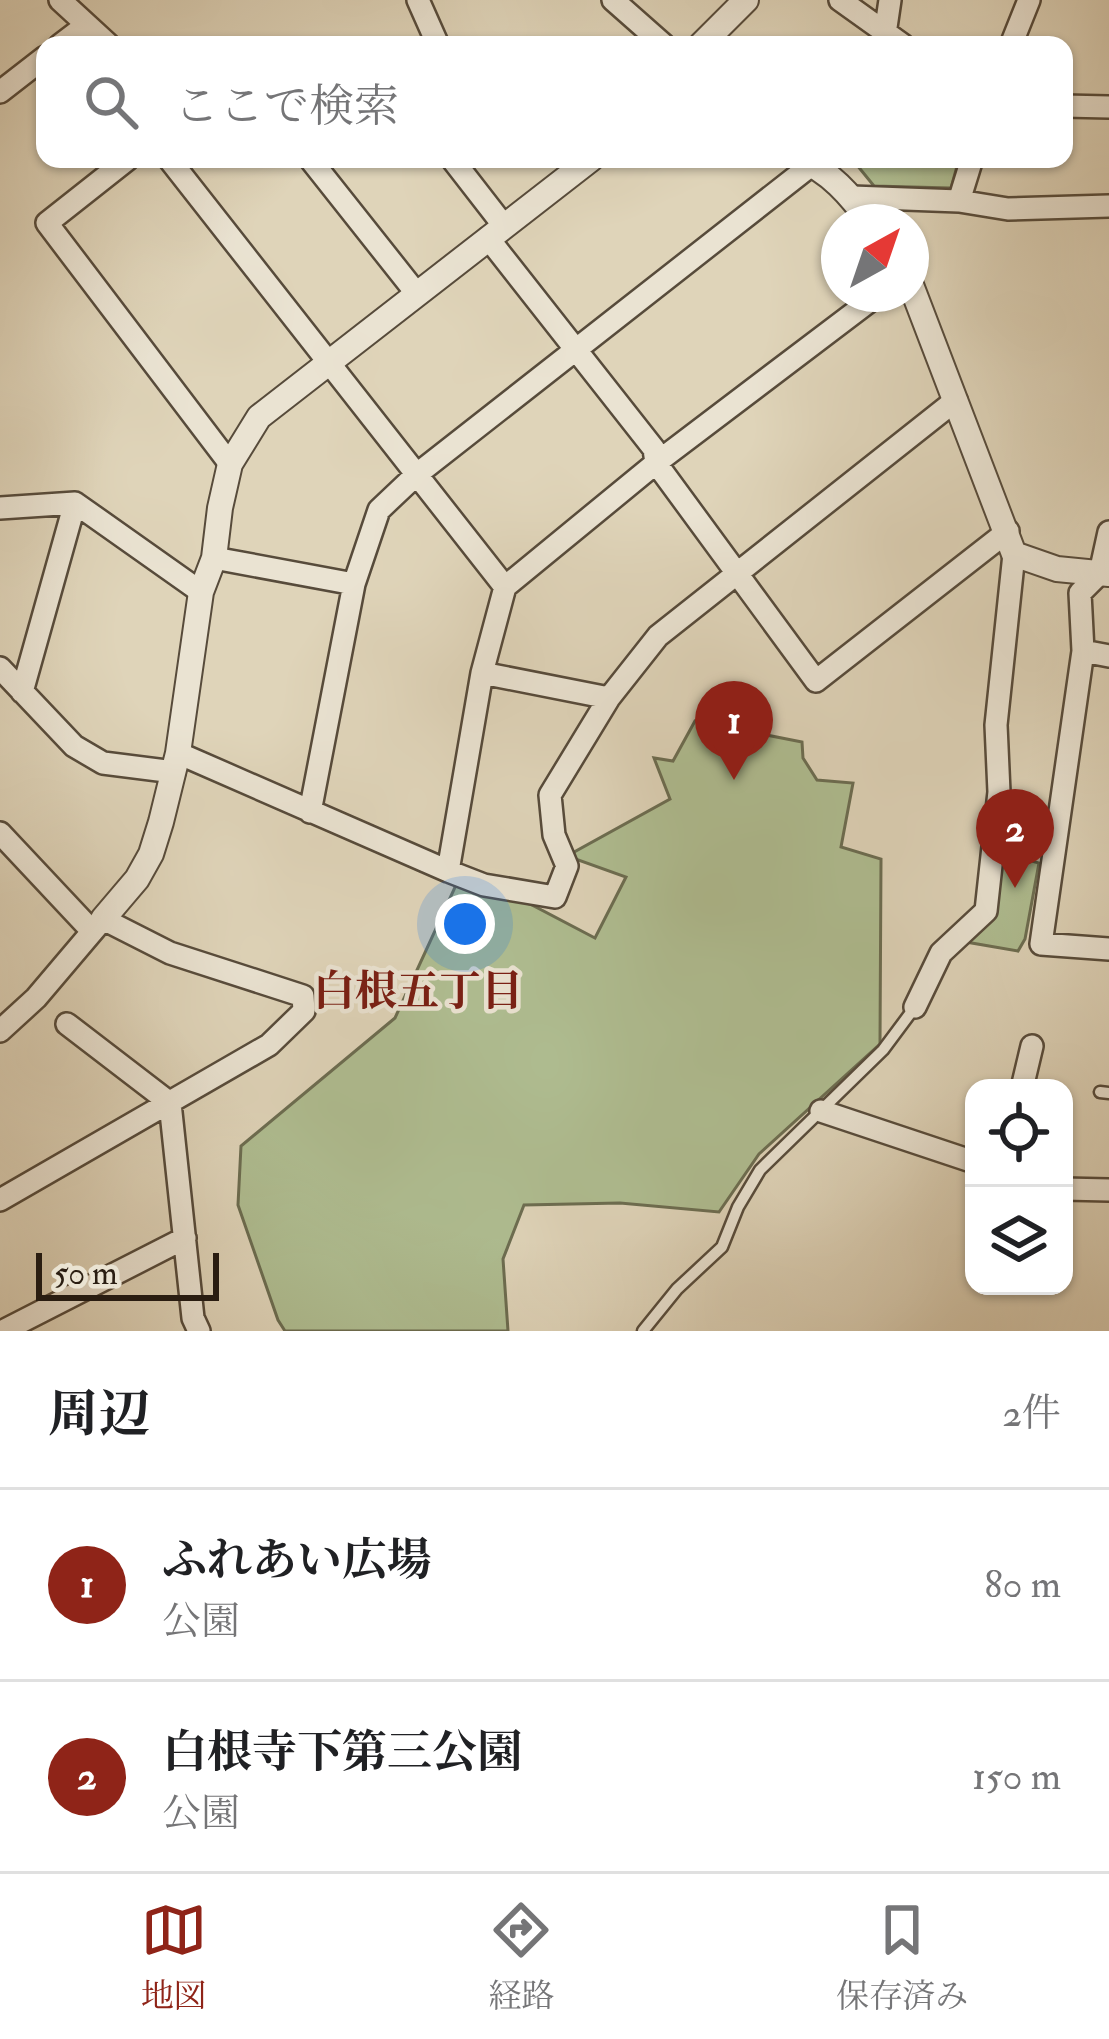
<!DOCTYPE html>
<html lang="ja">
<head>
<meta charset="utf-8">
<style>
  :root { --surface:#fff; --page:#f2f2f2; --text:#202124; --muted:#757577; --line:#e0e0e0; --accent:#8f2418 }
  body { margin:0; font-family:"IM FELL Double Pica","Noto Serif JP",serif; background:var(--page); color:var(--text) }
  .controls { position:absolute; right:36px; bottom:36px; display:grid; overflow:hidden; border-radius:24px; box-shadow:0 3px 9px #0004 }
  .controls button { width:108px; height:108px; display:grid; place-items:center; padding:0; border:0; border-bottom:3px solid var(--line); background:var(--surface); color:var(--text); font:60px sans-serif }
  .compass { position:absolute; left:821px; top:204px; width:108px; height:108px; border-radius:50%; background:var(--surface); box-shadow:0 3px 9px #0004; rotate:40deg }
  .scale { position:absolute; left:36px; bottom:30px; width:183px; box-sizing:border-box; padding-left:12px; border:6px solid #2a1d11; border-top:0; font-size:33px; line-height:42px; white-space:nowrap; color:#2a1d11; -webkit-text-stroke:9px #eae3d2; paint-order:stroke }
  .you { position:absolute; left:465px; top:924px; width:42px; height:42px; margin:-30px; border:9px solid #fff; border-radius:50%; background:#1a73e8; box-shadow:0 0 0 18px #1a73e833 }
  .badge { display:grid; place-items:center; width:78px; height:78px; border-radius:50%; background:var(--accent); color:#fff; font-size:39px; font-weight:700 }
  .pin { position:absolute; translate:-50% -99px; filter:drop-shadow(0 3px 6px #0008) }
  .pin::after { content:''; position:absolute; top:63px; width:42px; height:36px; background:inherit; clip-path:polygon(0 0,100% 0,50% 100%) }
  .list { margin:0; padding:0; list-style:none }
  h2 { display:flex; justify-content:space-between; align-items:center; height:156px; margin:0; padding:0 48px; font-size:51px }
  h2 small { font-size:39px; font-weight:400; color:var(--muted) }
  .list li { display:grid; grid-template-columns:78px 1fr auto; gap:36px; align-items:center; box-sizing:border-box; height:192px; padding:0 48px; border-top:3px solid var(--line) }
  .list b { display:block; font-size:45px; white-space:nowrap }
  .list p { margin:0; font-size:39px; white-space:nowrap; color:var(--muted) }
  .list em { font-size:39px; font-style:normal; color:var(--muted) }
  .icon { flex:none; width:66px; height:66px; fill:none; stroke:currentColor; stroke-width:2; stroke-linecap:round; stroke-linejoin:round }
  .map { position:relative; flex:none; width:1109px; height:1331px; overflow:hidden }
  .search { position:absolute; background:var(--surface); box-shadow:0 3px 9px #0004; left:36px; right:36px; top:36px; height:132px; display:flex; align-items:center; gap:30px; box-sizing:border-box; padding:0 42px; border-radius:24px; color:var(--muted); font-size:45px }
  .sheet { height:540px; background:var(--surface) }
  nav { display:flex; justify-content:space-around; align-items:center; box-sizing:border-box; height:168px; border-top:3px solid var(--line); background:var(--surface); font-size:33px; color:var(--muted) }
  nav a { display:grid; justify-items:center; gap:6px }
  nav .on { color:var(--accent) }
  .map>svg:first-child { display:block }
</style>
</head>
<body>
<div class="map">
<svg width="1109" height="1331" viewBox="0 0 1109 1331">
  <rect width="100%" height="100%" fill="#dfd4b9"/>
  <filter id="stains"><feTurbulence type="fractalNoise" baseFrequency=".00167" numOctaves="4"/><feColorMatrix values="0 0 0 0 .2 0 0 0 0 .09 0 0 0 0 .02 0 0 0 .5 -.17"/></filter>
  <radialGradient id="worn" r=".72"><stop offset=".6" stop-color="#630" stop-opacity="0"/><stop offset="1" stop-color="#630" stop-opacity=".3"/></radialGradient>
  <path fill="#afbd91" stroke="#6c6d51" stroke-width="3" d="M 852,159 L 959,159 L 951,188 L 874,186 Z
    M 695,721 L 802,742 L 803,758 L 817,780 L 853,783 L 841,847 L 881,859 L 880,1044 L 759,1154 L 719,1212 L 620,1203 L 524,1205 L 503,1259 L 508,1331 L 285,1331 L 278,1320 L 238,1205 L 241,1146 L 395,1018 L 456,885 L 530,904 L 595,938 L 626,877 L 567,856 L 670,799 L 654,758 L 673,761 Z
    M 999,852 L 1039,863 L 1025,939 L 1018,951 L 966,942 Z"/>
  <g fill="none" stroke-linecap="round" stroke-linejoin="round">
    <g stroke="#574b3b" stroke-width="15">
      <path id="service" d="M 1100,1092 L 1109,1093
        M 643,1331 L 677,1289 L 722,1247 L 738,1207 L 760,1170 L 883,1050 L 915,1007"/>
    </g>
    <g stroke="#574b3b" stroke-width="26">
      <path id="minor" d="M 60,0 L 109,45
        M 418,0 L 438,45
        M 613,0 L 664,45
        M 840,0 L 903,45
        M 884,41 L 890,0
        M 60,45 L 85,26
        M 1011,45 L 1029,0
        M 0,92 L 45,57
        M 1064,106 L 1109,107
        M 128,159 L 47,223 L 230,464
        M 169,159 L 505,587
        M 310,159 L 417,294
        M 452,159 L 504,226
        M 852,197 L 959,201 L 1008,209 L 1109,206
        M 959,201 L 972,159
        M 488,238 L 654,449 L 656,463 L 816,681 L 1008,531
        M 0,508 L 75,503 L 201,592
        M 1109,532 L 1100,573 L 1080,593 L 1083,651 L 1041,944 L 1109,949
        M 214,558 L 354,584
        M 1083,651 L 1109,656
        M 0,668 L 74,746 L 103,763 L 174,772
        M 482,673 L 609,698
        M 22,692 L 75,503
        M 178,753 L 448,871 L 484,885 L 555,897 L 567,866 L 554,835 L 550,795 L 609,698 L 658,636 L 956,400
        M 310,812 L 354,584 L 379,510 L 416,475 L 819,159
        M 0,833 L 92,931
        M 448,871 L 482,673 L 505,587 L 656,463 L 879,294
        M 915,1007 L 941,953 L 986,911 L 999,792 L 996,725 L 1014,554
        M 67,1024 L 170,1103 L 193,1318 L 199,1331
        M 0,1031 L 36,998 L 103,919 L 170,953 L 303,996 L 304,1011 L 269,1045 L 0,1200
        M 1022,1088 L 1032,1046
        M 821,1111 L 974,1162
        M 1064,1189 L 1109,1190
        M 3,1331 L 185,1238"/>
    </g>
    <g stroke="#574b3b" stroke-width="28">
      <path id="tertiary" d="M 701,45 L 746,0
        M 799,159 C 829,170 851,196 870,222
        M 911,285 L 1014,554 L 1057,569 L 1109,574
        M 103,919 L 137,879 L 151,854 L 161,822 L 178,753 L 201,592 L 214,558 L 220,508 L 230,464 L 259,417 L 591,159"/>
    </g>
    <use href="#service" stroke="#eae3d2" stroke-width="10"/>
    <use href="#minor" stroke="#eae3d2" stroke-width="21"/>
    <use href="#tertiary" stroke="#eae3d2" stroke-width="24"/>
  </g>
  <g text-anchor="middle" dominant-baseline="central" stroke-width="9" stroke-linejoin="round" paint-order="stroke">
    <g font-size="42" font-weight="bold" fill="#7a1f14" stroke="#eae3d2">
      <text x="418" y="992">白根五丁目</text>
    </g>
  </g>
  <rect width="100%" height="100%" filter="url(#stains)"/>
  <rect width="100%" height="100%" fill="url(#worn)"/>
</svg>
<div class="controls">
<button><svg class="icon" aria-label="locate" viewBox="0 0 24 24"><circle cx="12" cy="12" r="6"/><path d="M12 2v4M12 18v4M2 12h4M18 12h4"/></svg></button>
<button><svg class="icon" aria-label="layers" viewBox="0 0 24 24"><path d="M12 4l9 5-9 5-9-5zM3 14l9 5 9-5"/></svg></button>
</div>
<svg class="compass" viewBox="-18 -18 36 36"><path d="M0-13l5 13h-10z" fill="#e53935"/><path d="M0 13l5-13h-10z" fill="#757577"/></svg>
<div class="scale">50 m</div>
<div class="you"></div>
<div class="pin badge" style="left:734px;top:780px">1</div>
<div class="pin badge" style="left:1015px;top:888px">2</div>
<div class="search"><svg class="icon" aria-label="search" viewBox="0 0 24 24"><circle cx="10" cy="10" r="6"/><path d="M15 15l6 6"/></svg>ここで検索</div>
</div>
<section class="sheet">
<h2>周辺<small>2件</small></h2>
<ul class="list">
<li><span class="badge">1</span><div><b>ふれあい広場</b><p>公園</p></div><em>80 m</em></li>
<li><span class="badge">2</span><div><b>白根寺下第三公園</b><p>公園</p></div><em>150 m</em></li>
</ul>
</section>
<nav>
<a class="on"><svg class="icon" aria-label="map" viewBox="0 0 24 24"><path d="M3 6l6-2 6 2 6-2v14l-6 2-6-2-6 2zM9 4v14M15 6v14"/></svg>地図</a>
<a><svg class="icon" aria-label="directions" viewBox="0 0 24 24"><path d="M12 3l9 9-9 9-9-9zM9 14v-3h6M13 9l2 2-2 2"/></svg>経路</a>
<a><svg class="icon" aria-label="saved" viewBox="0 0 24 24"><path d="M7 4h10v16l-5-4-5 4z"/></svg>保存済み</a>
</nav>
</body>
</html>
